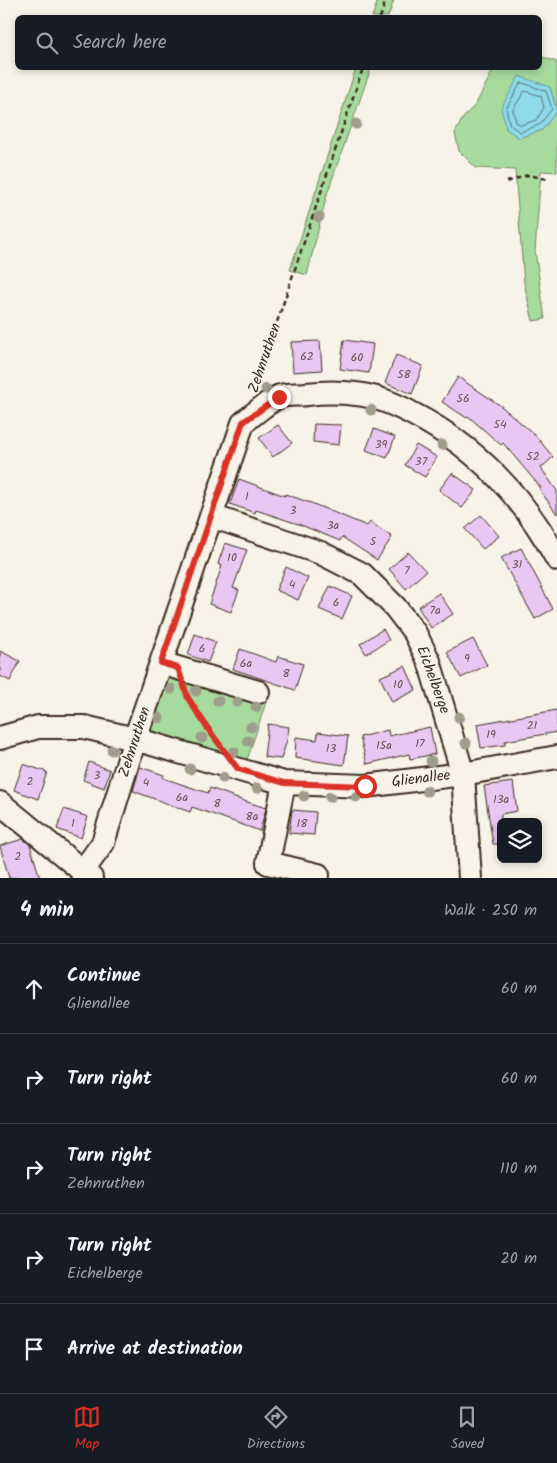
<!DOCTYPE html>
<html lang="en">
<head>
<meta charset="utf-8">
<style>
  :root { --surface:#171b24; --page:#20242c; --text:#f1f3f6; --muted:#9ea1a6; --line:#363941; --accent:#d93025 }
  body { margin:0; font-family:Kalam,sans-serif; background:var(--page); color:var(--text) }
  .controls { position:absolute; right:15px; bottom:15px; display:grid; overflow:hidden; border-radius:8px; box-shadow:0 2px 8px #0003 }
  .controls button { width:45px; height:45px; display:grid; place-items:center; padding:0; border:0; border-bottom:1px solid var(--line); background:var(--surface); color:var(--text); font:25px sans-serif }
  .stop { position:absolute; width:15px; height:15px; margin:-11px; border:4px solid #d93025; border-radius:50%; background:#fff }
  .stop.end { background:#d93025; border-color:#fff; box-shadow:0 1px 5px #0008 }
  .list { margin:0; padding:0; list-style:none }
  h2 { display:flex; justify-content:space-between; align-items:center; height:65px; margin:0; padding:0 20px; font-size:21px }
  h2 small { font-size:16px; font-weight:400; color:var(--muted) }
  .list li { display:grid; grid-template-columns:32px 1fr auto; gap:15px; align-items:center; box-sizing:border-box; height:90px; padding:0 20px; border-top:1px solid var(--line) }
  .list b { display:block; font-size:19px; white-space:nowrap }
  .list p { margin:0; font-size:16px; white-space:nowrap; color:var(--muted) }
  .list em { font-size:16px; font-style:normal; color:var(--muted) }
  .icon { flex:none; width:28px; height:28px; fill:none; stroke:currentColor; stroke-width:2; stroke-linecap:round; stroke-linejoin:round }
  .map { position:relative; flex:none; width:557px; height:878px; overflow:hidden }
  .search { position:absolute; background:var(--surface); box-shadow:0 2px 8px #0003; left:15px; right:15px; top:15px; height:55px; display:flex; align-items:center; gap:12px; box-sizing:border-box; padding:0 18px; border-radius:8px; color:var(--muted); font-size:19px }
  .sheet { height:515px; background:var(--surface) }
  nav { display:flex; justify-content:space-around; align-items:center; box-sizing:border-box; height:70px; border-top:1px solid var(--line); background:var(--surface); font-size:14px; color:var(--muted) }
  nav a { display:grid; justify-items:center; gap:2px }
  nav .on { color:var(--accent) }
  .map>svg:first-child { display:block }
</style>
</head>
<body>
<div class="map">
<svg width="557" height="878" viewBox="0 0 557 878">
  <rect width="100%" height="100%" fill="#f7f3e8"/>
  <filter id="ink" filterUnits="userSpaceOnUse"><feTurbulence type="fractalNoise" baseFrequency=".02" numOctaves="2"/><feDisplacementMap in="SourceGraphic" scale="10" xChannelSelector="R" yChannelSelector="G"/><feConvolveMatrix kernelMatrix="1 2 1 2 8 2 1 2 1" color-interpolation-filters="sRGB"/></filter>
  <g filter="url(#ink)">
    <path fill="#a7db9e" stroke="#71825e" d="M 378,0 L 394,0 L 388,17 L 372,17 Z
      M 540,56 L 557,62 L 557,111 L 550,87 L 542,130 L 557,111 L 557,172 L 541,171 L 535,251 L 545,319 L 533,321 L 524,283 L 515,170 L 476,168 L 459,151 L 455,133 L 463,118 L 476,104 L 494,68 L 540,68 Z
      M 356,68 L 371,68 L 327,194 L 307,275 L 290,270 Z
      M 154,666 L 266,702 L 247,760 L 134,725 Z"/>
    <path fill="#8cdaea" stroke="#6c9498" d="M 519,76 L 550,87 L 557,111 L 542,130 L 519,138 L 506,129 L 501,108 Z"/>
    <g fill="none" stroke-linecap="round" stroke-linejoin="round">
      <path stroke="#5b7070" stroke-width="1" d="M 523,83 L 546,91 L 552,109 L 539,125 L 520,132 L 510,125 L 506,109 L 520,84 Z
        M 525,91 L 541,96 L 544,108 L 536,120 L 521,125 L 516,122 L 513,110 Z"/>
    </g>
    <path fill="#e9c7f3" stroke="#3b2a1e" d="M 344,340 L 373,344 L 369,373 L 340,369 Z
      M 320,341 L 322,370 L 293,372 L 291,342 Z
      M 396,355 L 423,366 L 412,394 L 385,383 Z
      M 458,377 L 501,406 L 535,435 L 553,457 L 541,468 L 557,491 L 557,514 L 539,489 L 541,488 L 503,443 L 501,445 L 468,416 L 467,418 L 442,402 Z
      M 314,424 L 341,425 L 339,445 L 313,442 Z
      M 278,425 L 292,443 L 273,457 L 259,438 Z
      M 374,429 L 395,437 L 387,458 L 366,450 Z
      M 416,445 L 437,457 L 425,477 L 405,465 Z
      M 452,473 L 476,490 L 462,508 L 439,490 Z
      M 239,479 L 285,496 L 285,494 L 311,503 L 367,526 L 370,522 L 392,537 L 377,560 L 342,537 L 340,541 L 301,525 L 256,510 L 255,513 L 230,504 Z
      M 481,515 L 499,536 L 483,549 L 465,529 Z
      M 225,543 L 247,550 L 233,588 L 239,590 L 231,612 L 209,604 L 222,566 L 218,564 Z
      M 521,548 L 553,609 L 535,619 L 501,558 Z
      M 408,552 L 426,571 L 406,589 L 389,569 Z
      M 286,567 L 308,578 L 298,600 L 276,590 Z
      M 330,586 L 352,596 L 342,619 L 319,609 Z
      M 439,593 L 453,614 L 431,628 L 418,607 Z
      M 383,629 L 389,640 L 366,654 L 360,644 Z
      M 195,634 L 216,642 L 208,662 L 188,655 Z
      M 473,639 L 487,665 L 461,678 L 447,652 Z
      M 240,649 L 276,662 L 278,656 L 303,664 L 295,690 L 233,669 Z
      M 0,651 L 20,661 L 10,681 L 0,676 Z
      M 405,666 L 416,690 L 392,702 L 380,677 Z
      M 557,710 L 557,732 L 505,741 L 505,745 L 481,748 L 477,724 Z
      M 268,724 L 289,727 L 287,740 L 281,759 L 264,757 Z
      M 430,727 L 435,754 L 410,759 L 409,754 L 367,764 L 360,737 L 388,730 L 389,736 Z
      M 318,732 L 348,736 L 344,765 L 295,758 L 296,737 L 317,740 Z
      M 89,762 L 110,770 L 104,788 L 83,780 Z
      M 23,764 L 47,772 L 38,799 L 14,790 Z
      M 140,767 L 164,775 L 163,778 L 208,793 L 210,788 L 232,796 L 232,797 L 266,808 L 260,831 L 192,807 L 190,812 L 133,791 Z
      M 513,782 L 517,811 L 501,814 L 501,844 L 493,844 L 484,786 Z
      M 64,809 L 88,817 L 81,838 L 57,829 Z
      M 292,810 L 316,812 L 314,835 L 289,833 Z
      M 23,839 L 30,845 L 40,878 L 9,878 L 0,846 Z"/>
    <g fill="none" stroke-linecap="round" stroke-linejoin="round">
      <g stroke="#3b2a1e" stroke-width="26">
        <path id="minor" d="M 211,516 L 321,553 L 362,574 L 395,607 L 415,633 L 429,661 L 463,774 L 470,878
          M 161,663 L 258,692
          M 0,738 L 38,727 L 84,727 L 135,739 L 284,783 L 365,786 L 463,774 L 557,757
          M 284,783 L 268,863 L 318,875
          M 0,803 L 91,878
          M 82,872 L 103,843 L 135,739 L 243,423 C 251,416 272,399 280,396 C 288,394 298,395 307,394 C 323,392 340,392 356,394 C 376,396 395,404 413,414 C 475,446 524,497 557,559"/>
      </g>
      <path stroke="#3b2a1e" stroke-width="2.5" stroke-dasharray="5 4" stroke-linecap="butt" d="M 380,18 L 386,0
        M 507,182 L 528,175 L 547,179
        M 254,390 L 363,68
        M 185,688 L 188,698 L 220,745"/>
      <use href="#minor" stroke="#f7f3e8" stroke-width="22"/>
    </g>
    <g fill="#9e9d8a">
      <circle cx="356" cy="124" r="5.5"/>
      <circle cx="319" cy="217" r="5.5"/>
      <circle cx="266" cy="389" r="5.5"/>
      <circle cx="371" cy="410" r="5.5"/>
      <circle cx="442" cy="445" r="5.5"/>
      <circle cx="171" cy="689" r="5.5"/>
      <circle cx="196" cy="691" r="5.5"/>
      <circle cx="218" cy="701" r="5.5"/>
      <circle cx="237" cy="702" r="5.5"/>
      <circle cx="256" cy="707" r="5.5"/>
      <circle cx="459" cy="717" r="5.5"/>
      <circle cx="159" cy="718" r="5.5"/>
      <circle cx="251" cy="727" r="5.5"/>
      <circle cx="202" cy="738" r="5.5"/>
      <circle cx="248" cy="741" r="5.5"/>
      <circle cx="466" cy="743" r="5.5"/>
      <circle cx="112" cy="750" r="5.5"/>
      <circle cx="234" cy="752" r="5.5"/>
      <circle cx="431" cy="761" r="5.5"/>
      <circle cx="190" cy="769" r="5.5"/>
      <circle cx="223" cy="778" r="5.5"/>
      <circle cx="257" cy="788" r="5.5"/>
      <circle cx="427" cy="791" r="5.5"/>
      <circle cx="304" cy="796" r="5.5"/>
      <circle cx="330" cy="797" r="5.5"/>
      <circle cx="356" cy="797" r="5.5"/>
    </g>
  </g>
  <g fill="none" stroke-linecap="round" stroke-linejoin="round" filter="url(#ink)">
    <path stroke="#d93025" stroke-width="6" d="M 279,397 L 243,422 L 161,663 L 178,668 L 188,698 L 208,729 L 238,769 L 284,783 L 365,786"/>
  </g>
  <g text-anchor="middle" dominant-baseline="central" stroke-width="4" stroke-linejoin="round" paint-order="stroke">
    <g font-size="12" fill="#665153">
      <text x="307" y="356">62</text>
      <text x="357" y="357">60</text>
      <text x="404" y="374">58</text>
      <text x="463" y="398">56</text>
      <text x="500" y="424">54</text>
      <text x="381" y="444">39</text>
      <text x="533" y="456">52</text>
      <text x="421" y="461">37</text>
      <text x="247" y="496">1</text>
      <text x="293" y="510">3</text>
      <text x="333" y="525">3a</text>
      <text x="373" y="541">5</text>
      <text x="232" y="557">10</text>
      <text x="517" y="564">31</text>
      <text x="407" y="570">7</text>
      <text x="292" y="584">4</text>
      <text x="336" y="602">6</text>
      <text x="435" y="610">7a</text>
      <text x="202" y="648">6</text>
      <text x="467" y="658">9</text>
      <text x="246" y="663">6a</text>
      <text x="286" y="673">8</text>
      <text x="398" y="684">10</text>
      <text x="532" y="725">21</text>
      <text x="491" y="734">19</text>
      <text x="420" y="743">17</text>
      <text x="384" y="745">15a</text>
      <text x="331" y="748">13</text>
      <text x="97" y="775">3</text>
      <text x="30" y="781">2</text>
      <text x="146" y="782">4</text>
      <text x="182" y="797">6a</text>
      <text x="501" y="799">13a</text>
      <text x="217" y="803">8</text>
      <text x="252" y="816">8a</text>
      <text x="73" y="823">1</text>
      <text x="302" y="823">18</text>
      <text x="18" y="856">2</text>
    </g>
    <g font-size="15" fill="#3b2a1e" stroke="#f7f3e8">
      <text transform="translate(265 358) rotate(-71)">Zehnruthen</text>
      <text transform="translate(433 680) rotate(70)">Eichelberge</text>
      <text transform="translate(135 742) rotate(-72)">Zehnruthen</text>
      <text transform="translate(421 779) rotate(-7)">Glienallee</text>
    </g>
  </g>
</svg>
<div class="controls">
<button><svg class="icon" aria-label="layers" viewBox="0 0 24 24"><path d="M12 4l9 5-9 5-9-5zM3 14l9 5 9-5"/></svg></button>
</div>
<div class="stop" style="left:365px;top:786px"></div>
<div class="stop end" style="left:279px;top:397px"></div>
<div class="search"><svg class="icon" aria-label="search" viewBox="0 0 24 24"><circle cx="10" cy="10" r="6"/><path d="M15 15l6 6"/></svg>Search here</div>
</div>
<section class="sheet">
<h2>4 min<small>Walk · 250 m</small></h2>
<ul class="list">
<li><svg class="icon" aria-label="ahead" viewBox="0 0 24 24"><path d="M12 20V5M6 11l6-6 6 6"/></svg><div><b>Continue</b><p>Glienallee</p></div><em>60 m</em></li>
<li><svg class="icon" aria-label="right" viewBox="0 0 24 24"><path d="M7 20v-9h11M14 6l5 5-5 5"/></svg><div><b>Turn right</b></div><em>60 m</em></li>
<li><svg class="icon" aria-label="right" viewBox="0 0 24 24"><path d="M7 20v-9h11M14 6l5 5-5 5"/></svg><div><b>Turn right</b><p>Zehnruthen</p></div><em>110 m</em></li>
<li><svg class="icon" aria-label="right" viewBox="0 0 24 24"><path d="M7 20v-9h11M14 6l5 5-5 5"/></svg><div><b>Turn right</b><p>Eichelberge</p></div><em>20 m</em></li>
<li><svg class="icon" aria-label="arrive" viewBox="0 0 24 24"><path d="M6 21V4h12l-3 4 3 4H6"/></svg><div><b>Arrive at destination</b></div></li>
</ul>
</section>
<nav>
<a class="on"><svg class="icon" aria-label="map" viewBox="0 0 24 24"><path d="M3 6l6-2 6 2 6-2v14l-6 2-6-2-6 2zM9 4v14M15 6v14"/></svg>Map</a>
<a><svg class="icon" aria-label="directions" viewBox="0 0 24 24"><path d="M12 3l9 9-9 9-9-9zM9 14v-3h6M13 9l2 2-2 2"/></svg>Directions</a>
<a><svg class="icon" aria-label="saved" viewBox="0 0 24 24"><path d="M7 4h10v16l-5-4-5 4z"/></svg>Saved</a>
</nav>
</body>
</html>
